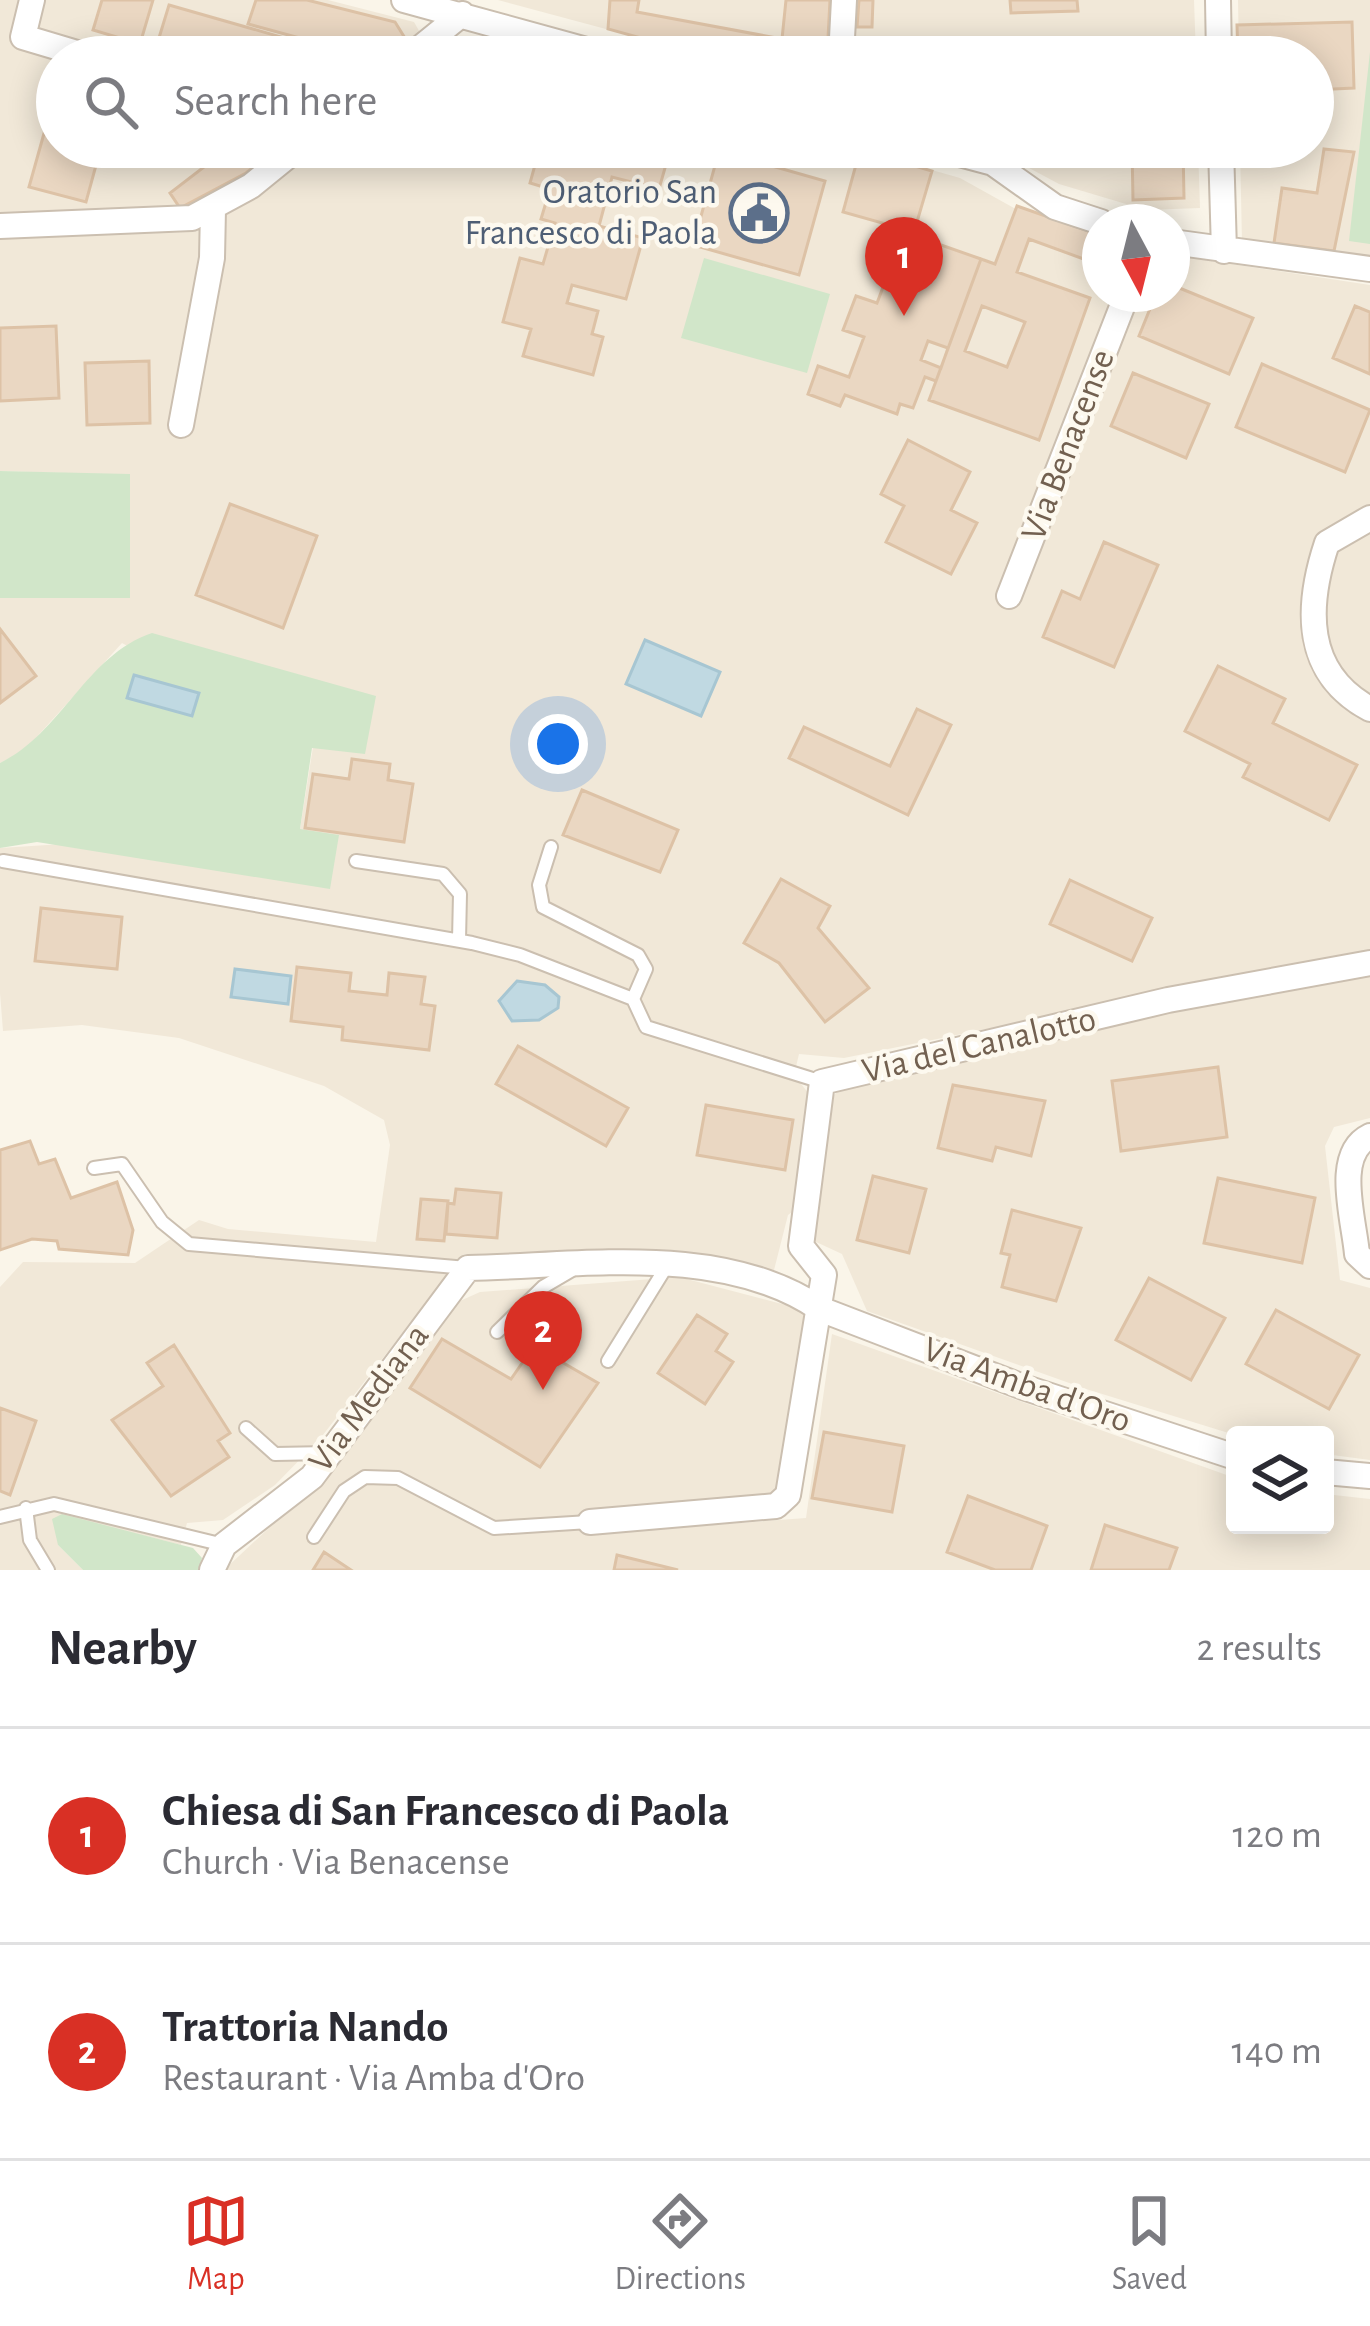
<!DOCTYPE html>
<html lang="en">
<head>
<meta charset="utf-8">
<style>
  :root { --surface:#fff; --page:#f2f2f3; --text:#2b2b33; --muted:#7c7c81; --line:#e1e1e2; --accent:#d93025 }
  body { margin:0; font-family:"Alegreya Sans",sans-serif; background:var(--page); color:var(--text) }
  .controls { position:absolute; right:36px; bottom:36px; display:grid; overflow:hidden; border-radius:12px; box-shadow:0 6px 30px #0003 }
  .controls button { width:108px; height:108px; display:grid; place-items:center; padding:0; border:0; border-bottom:3px solid var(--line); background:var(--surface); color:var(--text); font:60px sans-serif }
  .compass { position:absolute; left:1082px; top:204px; width:108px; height:108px; border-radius:50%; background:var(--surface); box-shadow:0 6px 30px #0003; rotate:173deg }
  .you { position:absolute; left:558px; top:744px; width:42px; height:42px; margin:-30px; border:9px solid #fff; border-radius:50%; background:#1a73e8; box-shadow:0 0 0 18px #1a73e833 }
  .badge { display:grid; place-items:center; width:78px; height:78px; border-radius:50%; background:var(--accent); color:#fff; font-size:39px; font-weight:700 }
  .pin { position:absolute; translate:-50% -99px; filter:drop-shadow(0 3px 6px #0008) }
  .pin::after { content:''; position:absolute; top:63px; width:42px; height:36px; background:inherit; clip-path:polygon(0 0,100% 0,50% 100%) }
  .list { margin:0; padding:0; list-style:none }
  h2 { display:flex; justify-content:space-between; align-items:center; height:156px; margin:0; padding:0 48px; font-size:51px }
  h2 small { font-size:39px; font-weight:400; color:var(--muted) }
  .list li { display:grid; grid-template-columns:78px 1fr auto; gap:36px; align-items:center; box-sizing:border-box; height:216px; padding:0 48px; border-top:3px solid var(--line) }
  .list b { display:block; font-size:45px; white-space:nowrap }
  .list p { margin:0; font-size:39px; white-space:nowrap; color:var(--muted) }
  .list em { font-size:39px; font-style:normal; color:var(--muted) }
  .icon { flex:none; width:66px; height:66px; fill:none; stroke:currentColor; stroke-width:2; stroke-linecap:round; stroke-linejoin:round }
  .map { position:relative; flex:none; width:1370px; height:1570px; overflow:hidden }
  .search { position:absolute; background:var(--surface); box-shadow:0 6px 30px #0003; left:36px; right:36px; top:36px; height:132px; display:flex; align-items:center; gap:30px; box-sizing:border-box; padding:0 42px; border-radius:66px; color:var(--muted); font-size:45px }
  .sheet { height:588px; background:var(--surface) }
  nav { display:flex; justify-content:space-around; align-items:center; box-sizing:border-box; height:168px; border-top:3px solid var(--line); background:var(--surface); font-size:33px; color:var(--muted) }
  nav a { display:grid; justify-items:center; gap:6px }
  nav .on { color:var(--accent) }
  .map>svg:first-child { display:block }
</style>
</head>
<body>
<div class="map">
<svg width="1370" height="1570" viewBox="0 0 1370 1570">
  <rect width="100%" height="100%" fill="#faf5e9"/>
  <path fill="#f1e8d8" d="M 0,0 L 328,0 L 414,22 L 422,36 L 396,57 L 57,57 L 57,147 L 282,147 L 245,176 L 180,211 L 0,212 Z
    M 498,0 L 830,0 L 827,57 L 710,57 Z
    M 855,0 L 1194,0 L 1196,57 L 852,57 Z
    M 1238,0 L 1370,0 L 1370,258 L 1242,243 L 1240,147 L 1313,147 L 1313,57 L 1239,57 Z
    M 467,37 L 537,57 L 430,57 L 452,40 Z
    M 317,147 L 851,147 L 960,178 L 1030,217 L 1100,238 L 1100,294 L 1172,294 L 1172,255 L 1370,285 L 1370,951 L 844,1058 L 799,1054 L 794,1075 L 813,1099 L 799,1207 L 788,1215 L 774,1270 L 690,1254 L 464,1254 L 319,1440 L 275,1485 L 223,1520 L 187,1523 L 181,1545 L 62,1515 L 58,1545 L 83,1570 L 0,1570 L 0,1287 L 23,1262 L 135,1263 L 199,1220 L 228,1229 L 376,1242 L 390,1145 L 384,1120 L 324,1086 L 179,1038 L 82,1025 L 3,1031 L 0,993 L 0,848 L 300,829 L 313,747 L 122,643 L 23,752 L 0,763 L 0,598 L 130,597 L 130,475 L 0,471 L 0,238 L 189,232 L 245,204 Z
    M 990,147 L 1198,147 L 1200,208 L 1146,210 L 1059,184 Z
    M 1370,972 L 1370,1118 L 1334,1127 L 1325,1146 L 1340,1280 L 1370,1288 L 1370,1460 L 1325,1454 L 1325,1435 L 1235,1435 L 1086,1389 L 867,1311 L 842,1254 L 814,1241 L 834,1095 L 855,1077 L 1170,1008 Z
    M 679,1277 L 805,1310 L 778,1490 L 768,1498 L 592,1534 L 806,1518 L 832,1334 L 1235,1478 L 1235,1525 L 1325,1525 L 1325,1494 L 1370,1499 L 1370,1570 L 224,1570 L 332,1469 L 460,1301 L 480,1292 Z"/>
  <path fill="#d1e6c9" d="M 1370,52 L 1370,244 L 1349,241 Z
    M 704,258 L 830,294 L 807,373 L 681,338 Z
    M 0,471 L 130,474 L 130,598 L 0,598 Z
    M 152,633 L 376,696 L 365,754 L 312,748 L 300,829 L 339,835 L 330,889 L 37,842 L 0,848 L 0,763 C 62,733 86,655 152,633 Z
    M 62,1514 L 193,1548 L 202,1558 L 198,1570 L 83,1570 L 58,1545 L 52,1519 Z"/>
  <path fill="#c0d9e2" stroke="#a7c6d2" stroke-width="3" d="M 645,640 L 720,672 L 701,716 L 626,684 Z
    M 134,675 L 199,693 L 192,716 L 127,698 Z
    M 235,969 L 291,976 L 288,1004 L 231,997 Z
    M 517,981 L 545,985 L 559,997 L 558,1008 L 539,1020 L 512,1021 L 499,1001 Z"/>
  <path fill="#ead7c2" stroke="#ddc2a6" stroke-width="3" fill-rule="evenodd" d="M 102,0 L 153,0 L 140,44 L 93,30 Z
    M 256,0 L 307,0 L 395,22 L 408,43 L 390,57 L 349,57 L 355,53 L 248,24 Z
    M 610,0 L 639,0 L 637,12 L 782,39 L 786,0 L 830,0 L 827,57 L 710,57 L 608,29 Z
    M 859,0 L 873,0 L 872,27 L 857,27 Z
    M 1010,0 L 1077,0 L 1078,11 L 1011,13 Z
    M 169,5 L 288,39 L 283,57 L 177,57 L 155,51 Z
    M 1352,22 L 1354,88 L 1313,90 L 1313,57 L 1238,57 L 1237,25 Z
    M 1181,40 L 1181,57 L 1129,57 L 1129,42 Z
    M 57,87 L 57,147 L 101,147 L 86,202 L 29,187 Z
    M 230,147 L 278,147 L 246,173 L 180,208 L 170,193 Z
    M 540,147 L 671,147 L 659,189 L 612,177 L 599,226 L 643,238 L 626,299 L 572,285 L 567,303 L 598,311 L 592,334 L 603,337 L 593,375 L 523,356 L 531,329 L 503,322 L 520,258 L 543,264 L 555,223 L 541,219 L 550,189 L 530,183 Z
    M 1017,147 L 1090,147 L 1090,150 L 1017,152 Z
    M 1132,147 L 1183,147 L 1184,198 L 1133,200 Z
    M 1324,149 L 1354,152 L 1334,251 L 1274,243 L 1282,188 L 1317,193 Z
    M 860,150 L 932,171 L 914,232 L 843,212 Z
    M 719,151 L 825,181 L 799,275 L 693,245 Z
    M 1017,206 L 1100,235 L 1100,265 L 1029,239 L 1017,272 L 1090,298 L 1039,440 L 929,400 L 981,259 L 995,264 ZM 982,306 L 1025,322 L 1007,367 L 965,351 Z
    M 904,232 L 981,259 L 936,381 L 925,377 L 913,408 L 900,404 L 897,414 L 845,395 L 840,406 L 808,394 L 818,366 L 849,377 L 864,337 L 843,330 L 856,296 L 877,303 Z
    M 1172,285 L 1253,318 L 1229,374 L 1139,336 L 1156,294 L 1172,294 Z
    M 1355,306 L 1370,312 L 1370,374 L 1333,358 Z
    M 56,326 L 59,398 L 0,401 L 0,328 Z
    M 928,341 L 948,348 L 941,368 L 921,360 Z
    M 149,361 L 150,423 L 87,425 L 85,363 Z
    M 1262,364 L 1370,410 L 1345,472 L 1236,427 Z
    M 1133,373 L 1209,404 L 1186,458 L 1111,426 Z
    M 908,440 L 970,472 L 951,510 L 977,523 L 951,574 L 886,542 L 904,506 L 881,494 Z
    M 230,504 L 317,536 L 283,628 L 196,595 Z
    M 1104,542 L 1158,565 L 1114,667 L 1043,637 L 1062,591 L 1080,599 Z
    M 0,629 L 36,676 L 0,703 Z
    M 1218,666 L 1285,699 L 1273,723 L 1357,765 L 1329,820 L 1243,777 L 1250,764 L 1185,731 Z
    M 917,709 L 951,725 L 908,815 L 789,758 L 804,727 L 890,766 Z
    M 352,759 L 390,764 L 388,780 L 413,784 L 404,842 L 305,828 L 313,774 L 349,779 Z
    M 582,790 L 678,830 L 660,872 L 563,835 Z
    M 781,879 L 830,906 L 818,928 L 869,988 L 825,1022 L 779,963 L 744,943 Z
    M 1070,880 L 1152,918 L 1132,961 L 1050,924 Z
    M 41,908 L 122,917 L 117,969 L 35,961 Z
    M 297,967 L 351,973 L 349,991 L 387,995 L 389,973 L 425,977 L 421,1004 L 435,1006 L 429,1050 L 342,1040 L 343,1027 L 291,1021 Z
    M 518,1046 L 628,1108 L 606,1146 L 496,1084 Z
    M 1218,1067 L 1227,1137 L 1121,1151 L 1112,1081 Z
    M 953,1085 L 1045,1101 L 1031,1156 L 996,1147 L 992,1161 L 938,1148 Z
    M 706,1105 L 793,1120 L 785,1170 L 697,1155 Z
    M 30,1141 L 39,1164 L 55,1159 L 71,1198 L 117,1182 L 133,1230 L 128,1255 L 59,1249 L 57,1241 L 32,1239 L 0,1250 L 0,1150 Z
    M 873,1176 L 926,1189 L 909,1253 L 857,1240 Z
    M 1218,1178 L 1315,1198 L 1302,1263 L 1204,1243 Z
    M 456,1189 L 501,1193 L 497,1238 L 446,1234 L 448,1203 L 454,1204 Z
    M 421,1199 L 448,1201 L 444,1241 L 417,1239 Z
    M 1012,1210 L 1081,1228 L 1056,1301 L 1002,1287 L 1010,1255 L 1001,1253 Z
    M 1149,1278 L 1225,1318 L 1191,1380 L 1116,1340 Z
    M 1276,1310 L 1359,1355 L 1329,1409 L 1246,1364 Z
    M 697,1315 L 727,1334 L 716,1351 L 733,1362 L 705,1404 L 658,1373 Z
    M 442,1339 L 511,1379 L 534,1346 L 598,1383 L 540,1467 L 410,1388 Z
    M 174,1345 L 230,1433 L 218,1441 L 229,1457 L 171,1496 L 112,1420 L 163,1386 L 147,1363 Z
    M 0,1408 L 36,1421 L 10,1495 L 0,1491 Z
    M 824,1432 L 904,1446 L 892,1512 L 812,1498 Z
    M 968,1496 L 1047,1526 L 1031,1570 L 995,1570 L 947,1552 Z
    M 1105,1525 L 1177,1548 L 1169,1570 L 1091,1570 Z
    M 324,1552 L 351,1570 L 313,1570 Z
    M 617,1555 L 678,1570 L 614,1570 Z"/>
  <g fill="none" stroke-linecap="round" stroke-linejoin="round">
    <g stroke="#cbbfb0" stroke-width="16">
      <path id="service" d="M 551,847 L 539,885 L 543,907 L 638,955 L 646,969 L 633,999
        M 3,861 L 472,943 L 520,955 L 633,999 L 646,1027 L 822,1082
        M 356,861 L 443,874 L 460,894 L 459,940
        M 94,1168 L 122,1164 L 162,1222 L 189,1244 L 467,1268
        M 497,1332 L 543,1287 L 572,1270
        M 608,1361 L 668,1264
        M 246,1428 L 275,1454 L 328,1453
        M 26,1508 L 30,1540 L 48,1570
        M 0,1517 L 54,1504 L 224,1545
        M 314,1537 L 344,1491 L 365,1477 L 398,1478 L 494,1528 L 589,1522"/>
    </g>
    <g stroke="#cbbfb0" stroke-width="28">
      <path id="minor" d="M 32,0 L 23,37 L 90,57
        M 404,0 L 612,57
        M 1218,0 L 1219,57
        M 409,57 L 462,14
        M 841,57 L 844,0
        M 933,147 L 993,163 L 1055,207 L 1101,222
        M 1221,147 L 1224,251
        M 0,226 L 192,218 L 251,186 L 299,147
        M 1172,242 L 1370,269
        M 181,425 L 212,258 L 213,209
        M 1370,518 L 1327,543 C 1306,606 1303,673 1370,709
        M 1009,596 L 1127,294
        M 1370,1136 C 1333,1154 1354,1219 1357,1254 L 1370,1266
        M 1325,1472 L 1370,1476
        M 590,1522 L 776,1506 L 788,1495 L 824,1275 L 801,1246 L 822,1082 L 1168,1000 L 1370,963
        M 212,1570 L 224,1545 L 312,1477 L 468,1268 C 581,1266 722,1242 820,1309 L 1023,1387 L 1235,1457"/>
    </g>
    <use href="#service" stroke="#fff" stroke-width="12"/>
    <use href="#minor" stroke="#fff" stroke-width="24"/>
  </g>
  <defs>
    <g id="civic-ring" transform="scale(3)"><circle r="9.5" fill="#fdf9ef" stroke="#5c6f8a" stroke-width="1.5"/><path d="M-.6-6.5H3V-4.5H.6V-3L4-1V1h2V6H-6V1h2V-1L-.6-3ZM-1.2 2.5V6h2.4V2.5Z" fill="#5c6f8a"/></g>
  </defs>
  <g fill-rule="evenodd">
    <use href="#civic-ring" x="759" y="213"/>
  </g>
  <g text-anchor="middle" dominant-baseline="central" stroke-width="9" stroke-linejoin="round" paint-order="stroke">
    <g font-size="36" fill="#4e5e75" stroke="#fdf9ef" text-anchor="end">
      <text x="717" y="192">Oratorio San<tspan x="717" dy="41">Francesco di Paola</tspan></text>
    </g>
    <g font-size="36" fill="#726050" stroke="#fdf9ef">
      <text transform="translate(1068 445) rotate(-69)">Via Benacense</text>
      <text transform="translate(979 1045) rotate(-13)">Via del Canalotto</text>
      <text transform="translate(1027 1385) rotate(20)">Via Amba d'Oro</text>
      <text transform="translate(369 1398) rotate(-53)">Via Mediana</text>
    </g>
  </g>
</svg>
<div class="controls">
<button><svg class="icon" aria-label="layers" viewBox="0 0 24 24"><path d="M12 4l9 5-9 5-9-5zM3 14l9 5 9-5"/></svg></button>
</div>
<svg class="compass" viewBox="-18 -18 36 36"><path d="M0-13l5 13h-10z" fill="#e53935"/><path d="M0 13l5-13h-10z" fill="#7c7c81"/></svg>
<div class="you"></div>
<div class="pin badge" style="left:904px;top:316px">1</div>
<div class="pin badge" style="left:543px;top:1390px">2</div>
<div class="search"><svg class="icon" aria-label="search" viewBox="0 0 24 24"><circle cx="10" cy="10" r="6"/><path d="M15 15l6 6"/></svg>Search here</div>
</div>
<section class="sheet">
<h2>Nearby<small>2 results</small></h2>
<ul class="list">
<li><span class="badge">1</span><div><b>Chiesa di San Francesco di Paola</b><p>Church · Via Benacense</p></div><em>120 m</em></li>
<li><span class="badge">2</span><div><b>Trattoria Nando</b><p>Restaurant · Via Amba d'Oro</p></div><em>140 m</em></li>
</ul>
</section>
<nav>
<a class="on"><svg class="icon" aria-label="map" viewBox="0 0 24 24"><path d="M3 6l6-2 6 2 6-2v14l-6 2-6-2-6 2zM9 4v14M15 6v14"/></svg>Map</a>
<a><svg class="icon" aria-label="directions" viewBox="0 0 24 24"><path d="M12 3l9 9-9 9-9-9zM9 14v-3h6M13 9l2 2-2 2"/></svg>Directions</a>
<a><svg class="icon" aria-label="saved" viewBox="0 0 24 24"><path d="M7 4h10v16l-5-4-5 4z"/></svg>Saved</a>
</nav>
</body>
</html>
